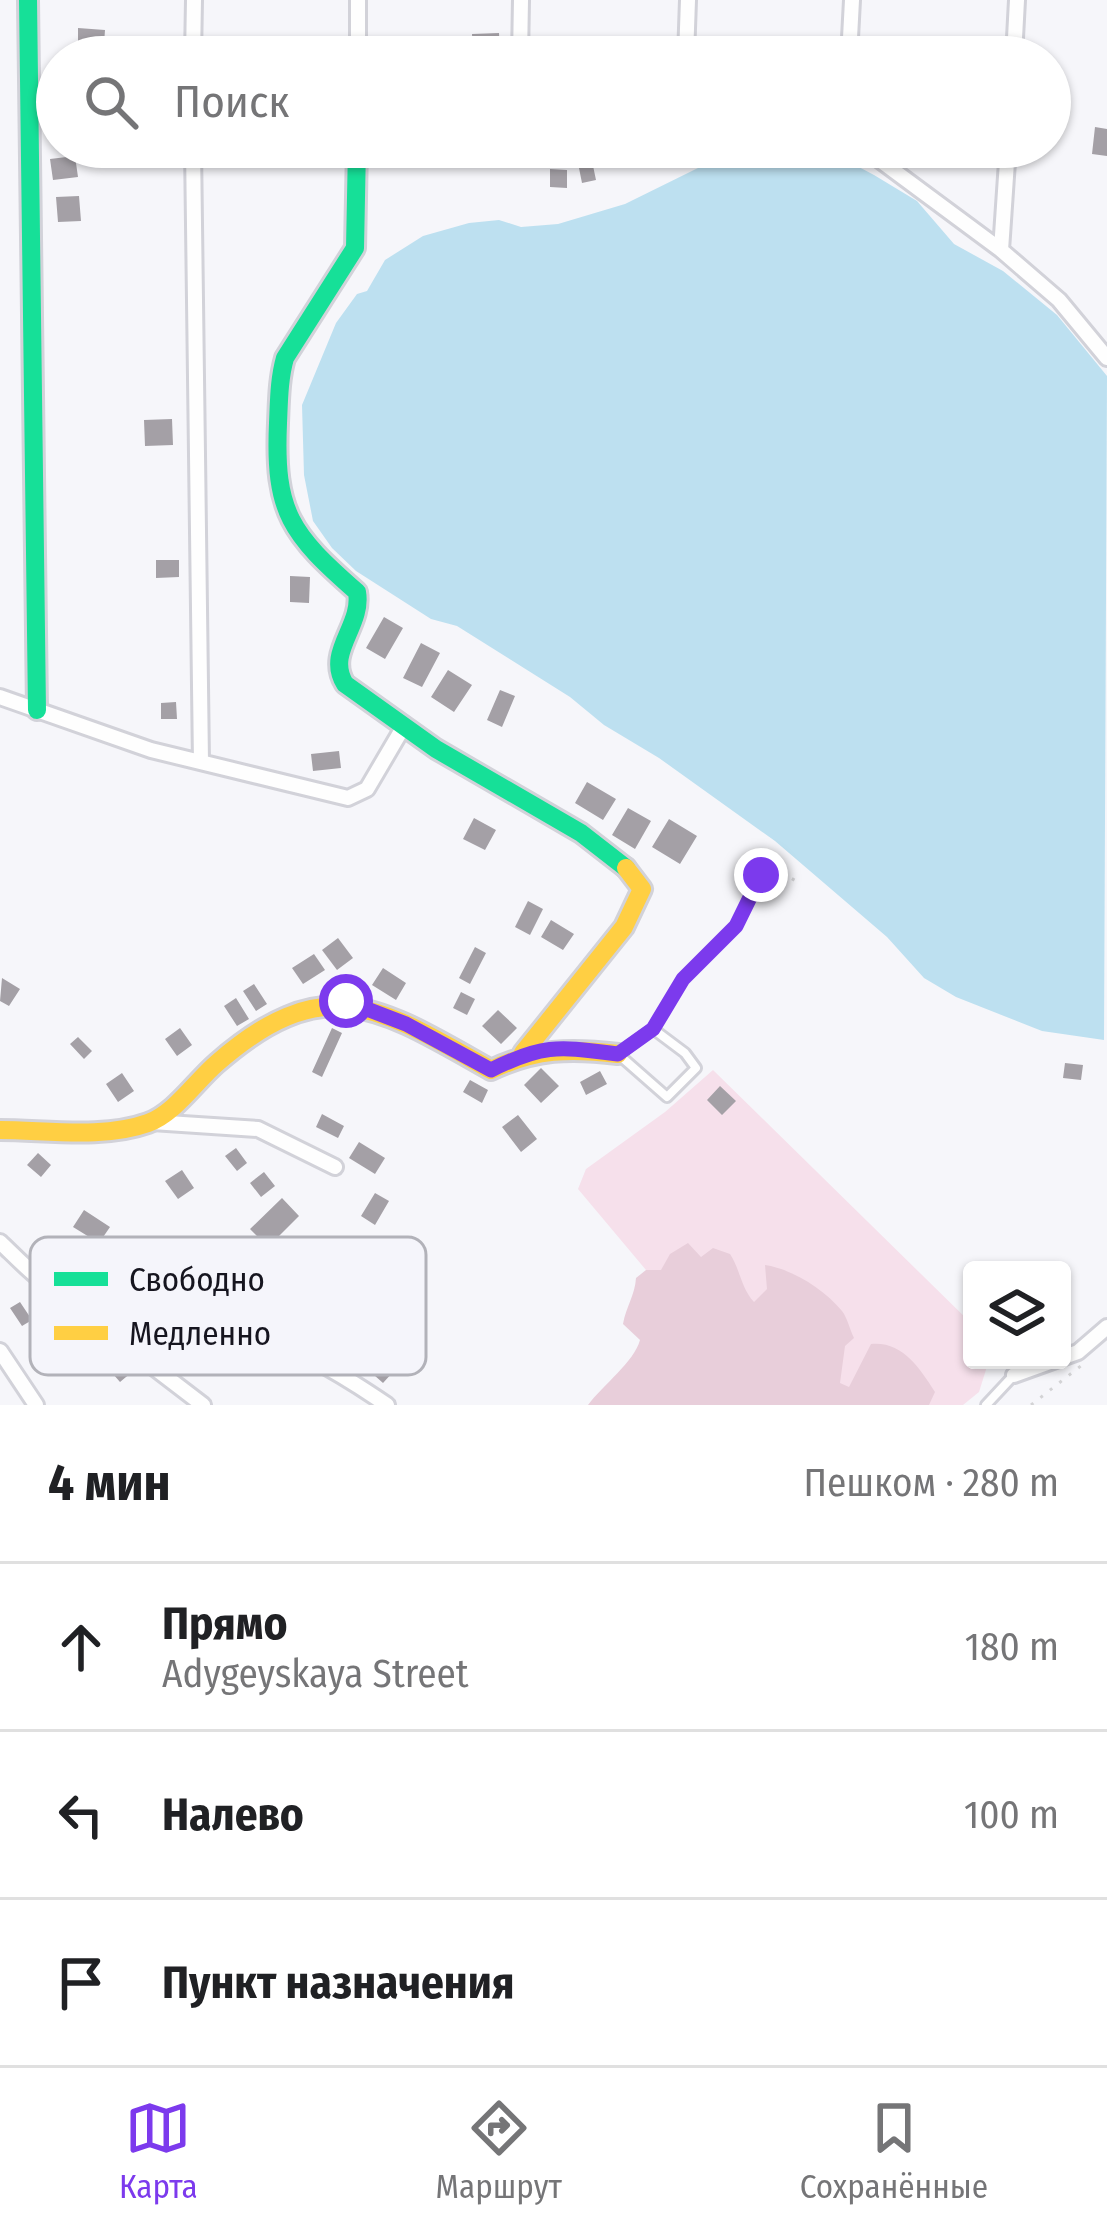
<!DOCTYPE html>
<html lang="ru">
<head>
<meta charset="utf-8">
<style>
  :root { --surface:#fff; --page:#f2f2f2; --text:#202124; --muted:#757577; --line:#e0e0e0; --accent:#7c3aed }
  body { margin:0; font-family:"Fira Sans Condensed",sans-serif; background:var(--page); color:var(--text) }
  .controls { position:absolute; right:36px; bottom:36px; display:grid; overflow:hidden; border-radius:12px; box-shadow:0 3px 9px #0004 }
  .controls button { width:108px; height:108px; display:grid; place-items:center; padding:0; border:0; border-bottom:3px solid var(--line); background:var(--surface); color:var(--text); font:60px sans-serif }
  .stop { position:absolute; width:36px; height:36px; margin:-27px; border:9px solid #7c3aed; border-radius:50%; background:#fff }
  .stop.end { background:#7c3aed; border-color:#fff; box-shadow:0 3px 12px #0008 }
  .list { margin:0; padding:0; list-style:none }
  h2 { display:flex; justify-content:space-between; align-items:center; height:156px; margin:0; padding:0 48px; font-size:51px }
  h2 small { font-size:39px; font-weight:400; color:var(--muted) }
  .list li { display:grid; grid-template-columns:78px 1fr auto; gap:36px; align-items:center; box-sizing:border-box; height:168px; padding:0 48px; border-top:3px solid var(--line) }
  .list b { display:block; font-size:45px; white-space:nowrap }
  .list p { margin:0; font-size:39px; white-space:nowrap; color:var(--muted) }
  .list em { font-size:39px; font-style:normal; color:var(--muted) }
  .icon { flex:none; width:66px; height:66px; fill:none; stroke:currentColor; stroke-width:2; stroke-linecap:round; stroke-linejoin:round }
  .map { position:relative; flex:none; width:1107px; height:1405px; overflow:hidden }
  .search { position:absolute; background:var(--surface); box-shadow:0 3px 9px #0004; left:36px; right:36px; top:36px; height:132px; display:flex; align-items:center; gap:30px; box-sizing:border-box; padding:0 42px; border-radius:66px; color:var(--muted); font-size:45px }
  .sheet { height:660px; background:var(--surface) }
  nav { display:flex; justify-content:space-around; align-items:center; box-sizing:border-box; height:168px; border-top:3px solid var(--line); background:var(--surface); font-size:33px; color:var(--muted) }
  nav a { display:grid; justify-items:center; gap:6px }
  nav .on { color:var(--accent) }
  .map>svg:first-child { display:block }
</style>
</head>
<body>
<div class="map">
<svg width="1107" height="1405" viewBox="0 0 1107 1405">
  <rect width="100%" height="100%" fill="#f6f6fa"/>
  <path fill="#f6e0eb" d="M 713,1070 L 972,1324 L 972,1360 L 989,1360 L 979,1392 L 963,1405 L 837,1405 L 646,1270 L 578,1189 L 586,1169 L 665,1112 Z"/>
  <path fill="#e8ceda" d="M 688,1243 L 701,1257 L 713,1248 L 730,1254 C 740,1269 741,1288 754,1302 L 767,1289 L 765,1265 C 792,1269 824,1289 842,1311 C 847,1317 850,1330 854,1338 L 845,1346 L 840,1383 L 849,1387 L 871,1344 C 902,1341 919,1367 935,1392 L 929,1405 L 588,1405 C 603,1385 634,1362 640,1340 L 623,1324 C 626,1307 635,1295 636,1278 L 646,1270 L 661,1270 L 670,1254 Z"/>
  <path fill="#bde0f0" d="M 726,147 L 821,147 L 874,175 L 917,201 L 954,244 L 1003,271 L 1057,315 L 1107,376 L 1104,1040 L 1042,1031 L 956,997 L 924,978 L 887,937 L 775,841 L 659,758 L 604,725 L 570,697 L 457,626 L 431,619 L 356,571 L 332,548 L 313,521 L 304,475 L 302,405 L 336,323 L 357,294 L 367,291 L 385,260 L 423,236 L 469,223 L 499,220 L 521,227 L 558,224 L 625,204 L 700,167 Z"/>
  <path fill="#a4a0a6" d="M 78,28 L 105,30 L 104,44 L 78,43 Z
    M 499,33 L 500,53 L 473,54 L 472,34 Z
    M 1095,127 L 1107,129 L 1107,156 L 1092,154 Z
    M 75,156 L 78,177 L 53,180 L 50,159 Z
    M 592,161 L 596,180 L 582,183 L 578,163 Z
    M 550,169 L 567,170 L 567,188 L 550,187 Z
    M 79,196 L 81,221 L 58,222 L 56,197 Z
    M 172,419 L 173,445 L 145,446 L 144,420 Z
    M 156,560 L 179,560 L 179,577 L 156,578 Z
    M 290,576 L 310,577 L 309,603 L 290,602 Z
    M 384,617 L 403,628 L 385,659 L 366,648 Z
    M 421,643 L 440,653 L 422,687 L 403,678 Z
    M 448,670 L 472,685 L 454,712 L 431,697 Z
    M 500,690 L 515,696 L 502,727 L 487,720 Z
    M 176,702 L 177,719 L 161,719 L 161,703 Z
    M 339,751 L 341,768 L 313,771 L 311,754 Z
    M 587,782 L 616,799 L 603,820 L 575,803 Z
    M 628,808 L 651,821 L 635,849 L 612,835 Z
    M 474,818 L 496,830 L 485,850 L 463,839 Z
    M 669,819 L 697,836 L 680,864 L 652,847 Z
    M 528,901 L 543,909 L 530,935 L 515,927 Z
    M 551,920 L 574,934 L 563,950 L 541,937 Z
    M 338,938 L 353,958 L 337,970 L 322,950 Z
    M 475,947 L 486,953 L 470,984 L 459,978 Z
    M 314,954 L 325,970 L 303,984 L 292,968 Z
    M 383,968 L 406,983 L 396,1000 L 372,985 Z
    M 2,978 L 20,989 L 9,1006 L 0,1001 Z
    M 254,984 L 267,1004 L 256,1011 L 243,991 Z
    M 461,992 L 475,999 L 467,1015 L 453,1008 Z
    M 236,998 L 249,1019 L 237,1026 L 224,1006 Z
    M 498,1010 L 517,1028 L 501,1044 L 482,1026 Z
    M 180,1028 L 192,1045 L 177,1056 L 165,1039 Z
    M 332,1028 L 342,1033 L 322,1077 L 312,1072 Z
    M 78,1037 L 92,1051 L 84,1059 L 70,1044 Z
    M 1065,1063 L 1083,1065 L 1081,1080 L 1063,1078 Z
    M 541,1068 L 559,1086 L 541,1103 L 524,1085 Z
    M 600,1071 L 607,1084 L 586,1095 L 580,1082 Z
    M 122,1073 L 134,1091 L 118,1102 L 106,1084 Z
    M 470,1080 L 488,1090 L 482,1103 L 463,1092 Z
    M 720,1086 L 736,1101 L 722,1115 L 707,1100 Z
    M 322,1114 L 344,1126 L 338,1138 L 316,1127 Z
    M 518,1115 L 537,1139 L 521,1152 L 502,1127 Z
    M 359,1142 L 385,1158 L 375,1174 L 349,1158 Z
    M 236,1148 L 247,1163 L 237,1171 L 225,1156 Z
    M 38,1153 L 51,1165 L 41,1177 L 27,1165 Z
    M 182,1170 L 194,1188 L 178,1199 L 165,1181 Z
    M 264,1172 L 275,1186 L 261,1197 L 250,1183 Z
    M 375,1193 L 389,1201 L 375,1225 L 361,1216 Z
    M 282,1198 L 299,1216 L 268,1247 L 250,1229 Z
    M 84,1210 L 110,1227 L 99,1243 L 73,1227 Z
    M 20,1302 L 32,1320 L 22,1326 L 10,1308 Z
    M 386,1344 L 404,1360 L 383,1383 L 365,1367 Z
    M 118,1356 L 132,1372 L 120,1382 L 106,1366 Z"/>
  <g fill="none" stroke-linecap="round" stroke-linejoin="round">
    <g stroke="#d2d2d9" stroke-width="14">
      <path id="lane" d="M 653,1029 L 685,1053 L 696,1068 L 667,1097 L 618,1054 Z
        M 986,1405 L 1013,1376"/>
    </g>
    <g stroke="#d2d2d9" stroke-width="20">
      <path id="street" d="M 193,57 L 194,0
        M 358,57 L 358,0
        M 520,57 L 521,0
        M 686,57 L 688,0
        M 849,57 L 852,0
        M 1014,57 L 1017,0
        M 193,147 L 201,762
        M 862,147 L 1001,250 L 1059,300 L 1107,358
        M 519,149 L 519,147
        M 654,158 L 670,147
        M 1001,250 L 1008,147
        M 0,697 L 151,750 L 348,798 L 367,789 L 404,726
        M 152,1122 L 258,1129 L 335,1167
        M 0,1242 C 20,1261 39,1282 64,1295 C 114,1320 176,1313 229,1327 C 288,1342 337,1371 387,1405
        M 91,1306 L 101,1327 L 203,1405
        M 0,1351 L 36,1405
        M 1014,1375 L 1078,1352 L 1107,1327"/>
    </g>
    <g stroke="#d2d2d9" stroke-width="24">
      <path id="fast" d="M 28,0 L 37,710
        M 357,147 L 355,248 L 285,358 C 279,379 279,401 278,423 C 274,513 291,534 357,592 C 363,626 325,652 345,684 L 436,749 L 581,833 L 626,868"/>
    </g>
    <g stroke="#d2d2d9" stroke-width="24">
      <path id="slow" d="M 523,1053 L 624,927 L 642,889 L 626,868
        M 0,1130 C 46,1130 104,1139 148,1123 C 175,1113 195,1082 217,1063 C 326,968 381,1008 491,1070 C 535,1049 570,1048 618,1054"/>
    </g>
    <path stroke="#d3d3d5" stroke-width="3" stroke-dasharray="3 9" stroke-linecap="butt" d="M 657,1022 L 683,979 L 736,926 L 761,875 L 777,870 L 796,881
      M 1031,1405 L 1082,1365"/>
    <use href="#lane" stroke="#fefefe" stroke-width="8"/>
    <use href="#street" stroke="#fefefe" stroke-width="14"/>
    <use href="#fast" stroke="#16e098" stroke-width="18"/>
    <use href="#slow" stroke="#ffcf43" stroke-width="18"/>
  </g>
  <g fill="none" stroke-linecap="round" stroke-linejoin="round">
    <path stroke="#7c3aed" stroke-width="15" d="M 346,1001 L 406,1024 L 491,1070 C 545,1043 560,1047 618,1054 L 653,1029 L 683,979 L 736,926 L 761,875"/>
  </g>
  <rect x="30" y="1237" width="396" height="138" rx="18" fill="#f5f5fb" stroke="#b2b2b9" stroke-width="3"/>
  <rect x="54" y="1272" width="54" height="14" fill="#16e098"/>
  <rect x="54" y="1326" width="54" height="14" fill="#ffcf43"/>
  <g font-size="33" fill="#16151f">
    <text x="129" y="1291">Свободно</text>
    <text x="129" y="1345">Медленно</text>
  </g>
</svg>
<div class="controls">
<button><svg class="icon" aria-label="layers" viewBox="0 0 24 24"><path d="M12 4l9 5-9 5-9-5zM3 14l9 5 9-5"/></svg></button>
</div>
<div class="stop" style="left:346px;top:1001px"></div>
<div class="stop end" style="left:761px;top:875px"></div>
<div class="search"><svg class="icon" aria-label="search" viewBox="0 0 24 24"><circle cx="10" cy="10" r="6"/><path d="M15 15l6 6"/></svg>Поиск</div>
</div>
<section class="sheet">
<h2>4 мин<small>Пешком · 280 m</small></h2>
<ul class="list">
<li><svg class="icon" aria-label="ahead" viewBox="0 0 24 24"><path d="M12 20V5M6 11l6-6 6 6"/></svg><div><b>Прямо</b><p>Adygeyskaya Street</p></div><em>180 m</em></li>
<li><svg class="icon" aria-label="left" viewBox="0 0 24 24"><path d="M17 20v-9H6M10 6l-5 5 5 5"/></svg><div><b>Налево</b></div><em>100 m</em></li>
<li><svg class="icon" aria-label="arrive" viewBox="0 0 24 24"><path d="M6 21V4h12l-3 4 3 4H6"/></svg><div><b>Пункт назначения</b></div></li>
</ul>
</section>
<nav>
<a class="on"><svg class="icon" aria-label="map" viewBox="0 0 24 24"><path d="M3 6l6-2 6 2 6-2v14l-6 2-6-2-6 2zM9 4v14M15 6v14"/></svg>Карта</a>
<a><svg class="icon" aria-label="directions" viewBox="0 0 24 24"><path d="M12 3l9 9-9 9-9-9zM9 14v-3h6M13 9l2 2-2 2"/></svg>Маршрут</a>
<a><svg class="icon" aria-label="saved" viewBox="0 0 24 24"><path d="M7 4h10v16l-5-4-5 4z"/></svg>Сохранённые</a>
</nav>
</body>
</html>
